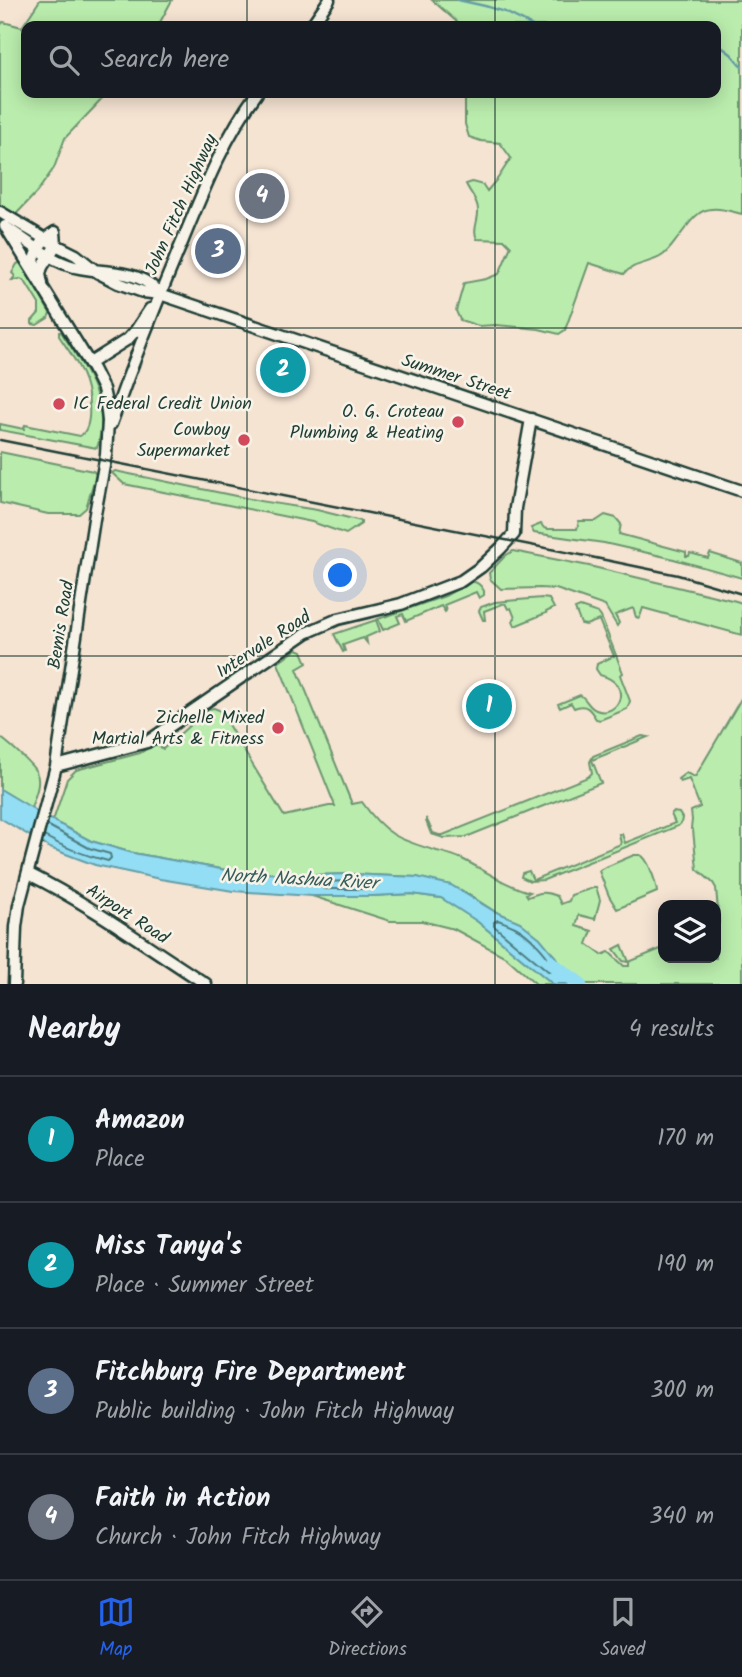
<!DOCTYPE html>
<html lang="en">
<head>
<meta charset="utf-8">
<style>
  :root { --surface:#171b24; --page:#20242c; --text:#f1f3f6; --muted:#9ea1a6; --line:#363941; --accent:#2563eb }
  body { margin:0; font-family:Kalam,sans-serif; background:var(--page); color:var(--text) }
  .controls { position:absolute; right:21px; bottom:21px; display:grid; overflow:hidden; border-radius:14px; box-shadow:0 4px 18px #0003 }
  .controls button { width:63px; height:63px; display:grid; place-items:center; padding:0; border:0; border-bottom:2px solid var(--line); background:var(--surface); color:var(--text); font:35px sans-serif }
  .you { position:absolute; left:341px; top:576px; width:24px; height:24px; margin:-18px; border:5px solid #fff; border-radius:50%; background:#1a73e8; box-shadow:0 0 0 10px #1a73e833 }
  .badge { display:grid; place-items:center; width:46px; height:46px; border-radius:50%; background:var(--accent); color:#fff; font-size:23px; font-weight:700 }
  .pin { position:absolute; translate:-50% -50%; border:4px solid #fff; box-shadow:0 2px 7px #0006 }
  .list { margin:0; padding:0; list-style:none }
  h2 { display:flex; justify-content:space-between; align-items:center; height:91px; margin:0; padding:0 28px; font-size:30px }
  h2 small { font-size:23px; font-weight:400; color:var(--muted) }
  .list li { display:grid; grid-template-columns:46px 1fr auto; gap:21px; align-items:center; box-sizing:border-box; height:126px; padding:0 28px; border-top:2px solid var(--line) }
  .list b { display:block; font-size:26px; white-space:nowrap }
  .list p { margin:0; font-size:23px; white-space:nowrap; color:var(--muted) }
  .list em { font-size:23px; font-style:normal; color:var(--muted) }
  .icon { flex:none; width:38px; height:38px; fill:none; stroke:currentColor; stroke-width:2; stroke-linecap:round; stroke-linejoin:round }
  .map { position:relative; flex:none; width:742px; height:984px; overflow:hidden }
  .search { position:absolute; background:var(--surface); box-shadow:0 4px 18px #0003; left:21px; right:21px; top:21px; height:77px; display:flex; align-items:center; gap:18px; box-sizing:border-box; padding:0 24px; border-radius:14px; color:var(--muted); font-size:26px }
  .sheet { height:595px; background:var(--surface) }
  nav { display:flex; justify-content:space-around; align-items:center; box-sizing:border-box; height:98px; border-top:2px solid var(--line); background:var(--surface); font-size:19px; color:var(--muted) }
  nav a { display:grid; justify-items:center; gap:4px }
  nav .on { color:var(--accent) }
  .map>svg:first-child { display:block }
</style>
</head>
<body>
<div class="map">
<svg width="742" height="984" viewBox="0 0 742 984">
  <rect width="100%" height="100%" fill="#f6e4d3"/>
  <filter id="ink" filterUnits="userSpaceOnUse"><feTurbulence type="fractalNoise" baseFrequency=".0143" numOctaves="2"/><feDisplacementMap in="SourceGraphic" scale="14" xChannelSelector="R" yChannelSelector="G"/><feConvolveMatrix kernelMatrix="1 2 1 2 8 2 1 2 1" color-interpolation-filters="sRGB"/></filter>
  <g filter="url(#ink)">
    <path fill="#baedad" stroke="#6c9570" stroke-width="2" d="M 40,0 L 172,0 L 158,26 L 26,26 L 26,93 L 108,93 L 65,138 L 54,168 L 37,192 L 5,226 L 0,223 L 0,26 L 3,22 L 22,27 Z
      M 432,0 L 742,0 L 742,214 C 704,203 700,208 678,238 C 674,243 669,251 663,255 C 651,264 634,262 624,274 L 589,263 L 565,330 L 559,334 L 539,329 L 496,325 L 479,326 L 460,320 L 456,311 L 464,283 L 486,279 L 499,274 L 511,246 L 505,240 L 477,239 C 472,229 479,221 478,210 C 478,200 470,193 466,184 L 472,182 L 483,185 L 487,191 L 498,178 L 511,158 L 500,143 L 481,141 L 469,137 L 465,124 L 465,93 L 716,93 L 716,26 L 455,26 L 457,22 Z
      M 21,262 L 50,313 L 48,318 L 37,325 L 32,324 L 32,321 L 39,313 L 39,304 L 26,283 L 21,279 L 12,280 L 15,276 L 12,273 L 17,264 Z
      M 59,332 L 61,332 C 84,367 112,404 97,448 L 0,430 L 0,424 L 24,429 L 25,425 L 80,436 C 95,427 89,389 82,374 C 77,361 67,348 59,336 Z
      M 0,452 L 93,471 L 96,474 L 86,508 L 79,514 L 48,514 L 0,503 Z
      M 115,471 L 260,501 L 317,510 L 361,521 L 361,524 L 346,534 L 312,522 L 124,484 L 112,473 Z
      M 605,515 L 616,518 L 621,524 L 619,534 L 686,552 L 686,556 L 689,556 L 690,553 L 708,558 L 710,553 L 742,563 L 742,578 L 670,558 L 604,543 L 534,533 L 531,528 L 541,524 L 544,528 L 547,529 L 577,529 L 579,521 L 596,521 Z
      M 513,551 L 589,566 L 736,601 L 742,603 L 742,635 L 643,608 L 640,617 L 639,618 L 636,617 L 633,608 L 615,615 L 619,623 L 617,626 L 605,606 L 556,589 L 540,588 L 501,589 L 490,579 L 489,573 L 505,556 Z
      M 470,582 C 477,581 481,585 484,591 L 484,595 L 479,598 L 476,592 L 444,605 L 446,611 L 445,612 L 441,606 L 406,621 L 403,614 L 397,616 L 400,623 L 383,630 L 378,619 L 445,596 Z
      M 542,598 L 549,599 L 554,608 L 546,612 L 546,613 L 515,626 L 513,620 L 515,618 L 511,608 L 508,609 L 505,603 L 484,611 L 485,620 L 483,620 L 479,611 L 481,607 L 495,602 Z
      M 580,607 L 598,613 L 601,617 L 623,673 L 620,675 L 630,701 L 627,709 L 600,720 L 596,719 C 590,709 586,703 574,708 L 571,703 L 560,708 L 558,704 L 580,695 C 587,699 588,707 596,710 C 618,719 635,684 600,675 L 596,669 L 597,664 L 614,656 L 599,620 L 586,625 L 581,624 L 575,609 Z
      M 376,620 L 380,631 L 366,637 L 367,643 L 363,638 L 343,645 L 345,651 L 343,652 L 334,634 Z
      M 297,649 L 302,651 L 307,663 L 297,669 L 352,804 L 362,802 C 385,835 399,840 437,851 C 445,853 454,855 462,859 C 485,870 506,886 530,892 L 526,894 L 528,897 C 541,892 544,891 557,896 L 561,904 L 569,901 L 571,895 L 596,887 L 600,900 L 595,919 L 579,915 L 576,926 L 592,931 L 587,944 L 602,955 L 609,952 L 624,966 L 629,966 L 629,962 L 623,961 L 614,949 L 622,945 L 629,962 L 663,948 L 663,958 L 716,958 L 716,927 L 719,923 L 716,888 L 713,883 L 697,869 L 693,830 L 691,829 L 692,820 L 691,811 L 700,807 L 689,779 L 680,782 L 678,779 L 686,773 L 695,777 L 742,697 L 742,984 L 576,984 L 567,977 L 559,961 L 520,922 L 494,911 L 466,893 L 417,877 L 349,874 L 313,875 L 237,872 L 133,853 L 91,841 L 53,821 L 67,779 L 76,770 L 140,753 L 155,744 L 163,749 L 208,709 L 214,708 L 219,710 L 284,816 L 329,806 L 335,806 L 278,663 Z
      M 642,736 L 648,737 L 592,760 L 601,783 L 466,837 L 444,838 L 431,834 L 426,821 L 426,818 L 433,833 L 439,835 L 443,835 L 588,777 L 592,773 L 590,762 L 593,756 Z
      M 0,737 C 8,743 34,765 37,774 C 41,784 34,798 31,808 L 0,789 Z
      M 673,812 L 679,813 L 682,818 L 681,823 L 678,826 L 544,880 L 530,881 L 521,877 L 522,873 L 529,871 L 533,880 L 621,844 L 619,834 L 622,834 L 625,843 L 675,823 L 671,814 Z
      M 634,855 C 636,855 638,855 640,855 C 649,858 656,884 657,892 L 617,909 L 609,896 L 599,871 L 601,869 Z
      M 412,894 L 441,898 L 449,901 L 478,922 L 553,984 L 536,984 L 506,957 L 454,929 L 422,921 L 390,921 L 312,896 L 372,896 Z"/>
    <path fill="#93def4" stroke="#659ea7" stroke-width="2" d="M 0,789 L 59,824 L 91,841 L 133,853 L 237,872 L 313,875 L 349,874 L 417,877 L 451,885 L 494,911 L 520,922 L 540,938 L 559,961 L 567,977 L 576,984 L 553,984 L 478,922 L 441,898 L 412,894 L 372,896 L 312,896 L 233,891 L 160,879 L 95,865 L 50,848 L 0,818 Z"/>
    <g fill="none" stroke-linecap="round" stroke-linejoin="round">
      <path stroke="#4d7d81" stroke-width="2" d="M 44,836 C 63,847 87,856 108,861 L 111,858 L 110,854 L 89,848 L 47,825
        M 349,881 L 373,882 L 376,886 L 375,888 L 371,889 L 324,889 L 321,886 L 324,882 Z
        M 498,920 C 503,922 509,924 515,927 C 527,933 552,957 553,970 L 548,971 L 494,926 L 494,922 Z"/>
      <path stroke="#659ea7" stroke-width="2.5" d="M 458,0 L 485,6 L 505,12 L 533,26
        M 716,43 L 731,54 L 742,67"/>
      <path stroke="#93def4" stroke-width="14" d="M 551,963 L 580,984"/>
      <g stroke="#1f3d34" stroke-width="15">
        <path id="secondary" d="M 311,26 L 329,0
          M 0,212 L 52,243 L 76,255 L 97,272 L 118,283 L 143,292 L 160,294 L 742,491
          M 5,226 L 93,369 L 103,389 L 106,403 L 108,421 L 106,455 L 94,519 L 56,766 L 19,905 L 16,927 L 14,984
          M 7,228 C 27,241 46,257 68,265 C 93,274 126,268 148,283 C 152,286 156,290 160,294
          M 34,271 C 32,254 41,240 55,232 L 56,245 L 42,267 L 40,274 L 42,284
          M 90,363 L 128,339 L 136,330 L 150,309
          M 111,424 C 133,362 157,301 183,240 C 204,189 224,138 257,93
          M 56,766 L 147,742 L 306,633 L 338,619 L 401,604 L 461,581 L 481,567 L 501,548 L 514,534 L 515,508 L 531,419
          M 29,874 C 91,905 148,947 206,984"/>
      </g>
      <use href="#secondary" stroke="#f7f3e8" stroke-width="10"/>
      <path stroke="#1f3d34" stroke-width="2.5" d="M 0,440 L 586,556 L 678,575 L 742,594"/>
    </g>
  </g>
  <path fill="none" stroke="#1f3d34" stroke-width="2" stroke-opacity="0.55" d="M 247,0 L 247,26M 495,0 L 495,26M 247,93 L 247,984M 495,93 L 495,984M 0,328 L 742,328M 0,656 L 742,656"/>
  <g fill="#d1495b" stroke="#f7f3e8" stroke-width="2.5">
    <circle cx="59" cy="404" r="7"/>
    <circle cx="458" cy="422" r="7"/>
    <circle cx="244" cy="440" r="7"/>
    <circle cx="278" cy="728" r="7"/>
  </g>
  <g text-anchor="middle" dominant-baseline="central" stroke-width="5" stroke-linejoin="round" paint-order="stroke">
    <g font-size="18" fill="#1f3d34" stroke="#f7f3e8">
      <text transform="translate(182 205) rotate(-66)">John Fitch Highway</text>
      <text transform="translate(456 378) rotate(18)">Summer Street</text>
      <text transform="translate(62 625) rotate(-81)">Bemis Road</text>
      <text transform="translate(264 645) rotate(-33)">Intervale Road</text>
      <text transform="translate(127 915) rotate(33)">Airport Road</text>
    </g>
    <g font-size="18" fill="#1f3d34" stroke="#f7f3e8" text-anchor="end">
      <text x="73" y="404" text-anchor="start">IC Federal Credit Union</text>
      <text x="444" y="412">O. G. Croteau<tspan x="444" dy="21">Plumbing &amp; Heating</tspan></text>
      <text x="230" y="430">Cowboy<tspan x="230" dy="21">Supermarket</tspan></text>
      <text x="264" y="718">Zichelle Mixed<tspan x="264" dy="21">Martial Arts &amp; Fitness</tspan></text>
    </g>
    <g font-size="19" font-style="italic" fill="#365d5a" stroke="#f7f3e8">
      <text transform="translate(299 880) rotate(3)">North Nashua River</text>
    </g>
  </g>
</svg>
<div class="controls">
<button><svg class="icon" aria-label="layers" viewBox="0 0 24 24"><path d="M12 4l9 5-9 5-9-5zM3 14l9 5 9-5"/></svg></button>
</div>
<div class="you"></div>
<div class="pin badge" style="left:489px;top:706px;background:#0f9aa8">1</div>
<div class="pin badge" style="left:283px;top:370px;background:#0f9aa8">2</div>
<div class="pin badge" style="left:218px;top:251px;background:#5c6f8a">3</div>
<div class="pin badge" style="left:262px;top:196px;background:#6b7280">4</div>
<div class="search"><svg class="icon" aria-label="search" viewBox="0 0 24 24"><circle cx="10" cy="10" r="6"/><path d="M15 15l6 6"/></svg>Search here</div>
</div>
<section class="sheet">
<h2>Nearby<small>4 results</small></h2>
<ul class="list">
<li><span class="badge" style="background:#0f9aa8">1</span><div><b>Amazon</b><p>Place</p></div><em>170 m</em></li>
<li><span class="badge" style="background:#0f9aa8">2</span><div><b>Miss Tanya's</b><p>Place · Summer Street</p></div><em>190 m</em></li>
<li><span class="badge" style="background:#5c6f8a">3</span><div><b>Fitchburg Fire Department</b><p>Public building · John Fitch Highway</p></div><em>300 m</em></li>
<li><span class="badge" style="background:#6b7280">4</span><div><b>Faith in Action</b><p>Church · John Fitch Highway</p></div><em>340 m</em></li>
</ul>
</section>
<nav>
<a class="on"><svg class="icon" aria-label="map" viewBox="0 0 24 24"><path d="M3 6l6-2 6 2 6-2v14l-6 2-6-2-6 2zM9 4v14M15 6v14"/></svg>Map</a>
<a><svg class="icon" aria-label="directions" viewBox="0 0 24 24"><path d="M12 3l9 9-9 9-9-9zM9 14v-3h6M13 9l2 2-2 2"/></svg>Directions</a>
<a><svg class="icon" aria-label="saved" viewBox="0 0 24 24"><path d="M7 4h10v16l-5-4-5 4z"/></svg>Saved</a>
</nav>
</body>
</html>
